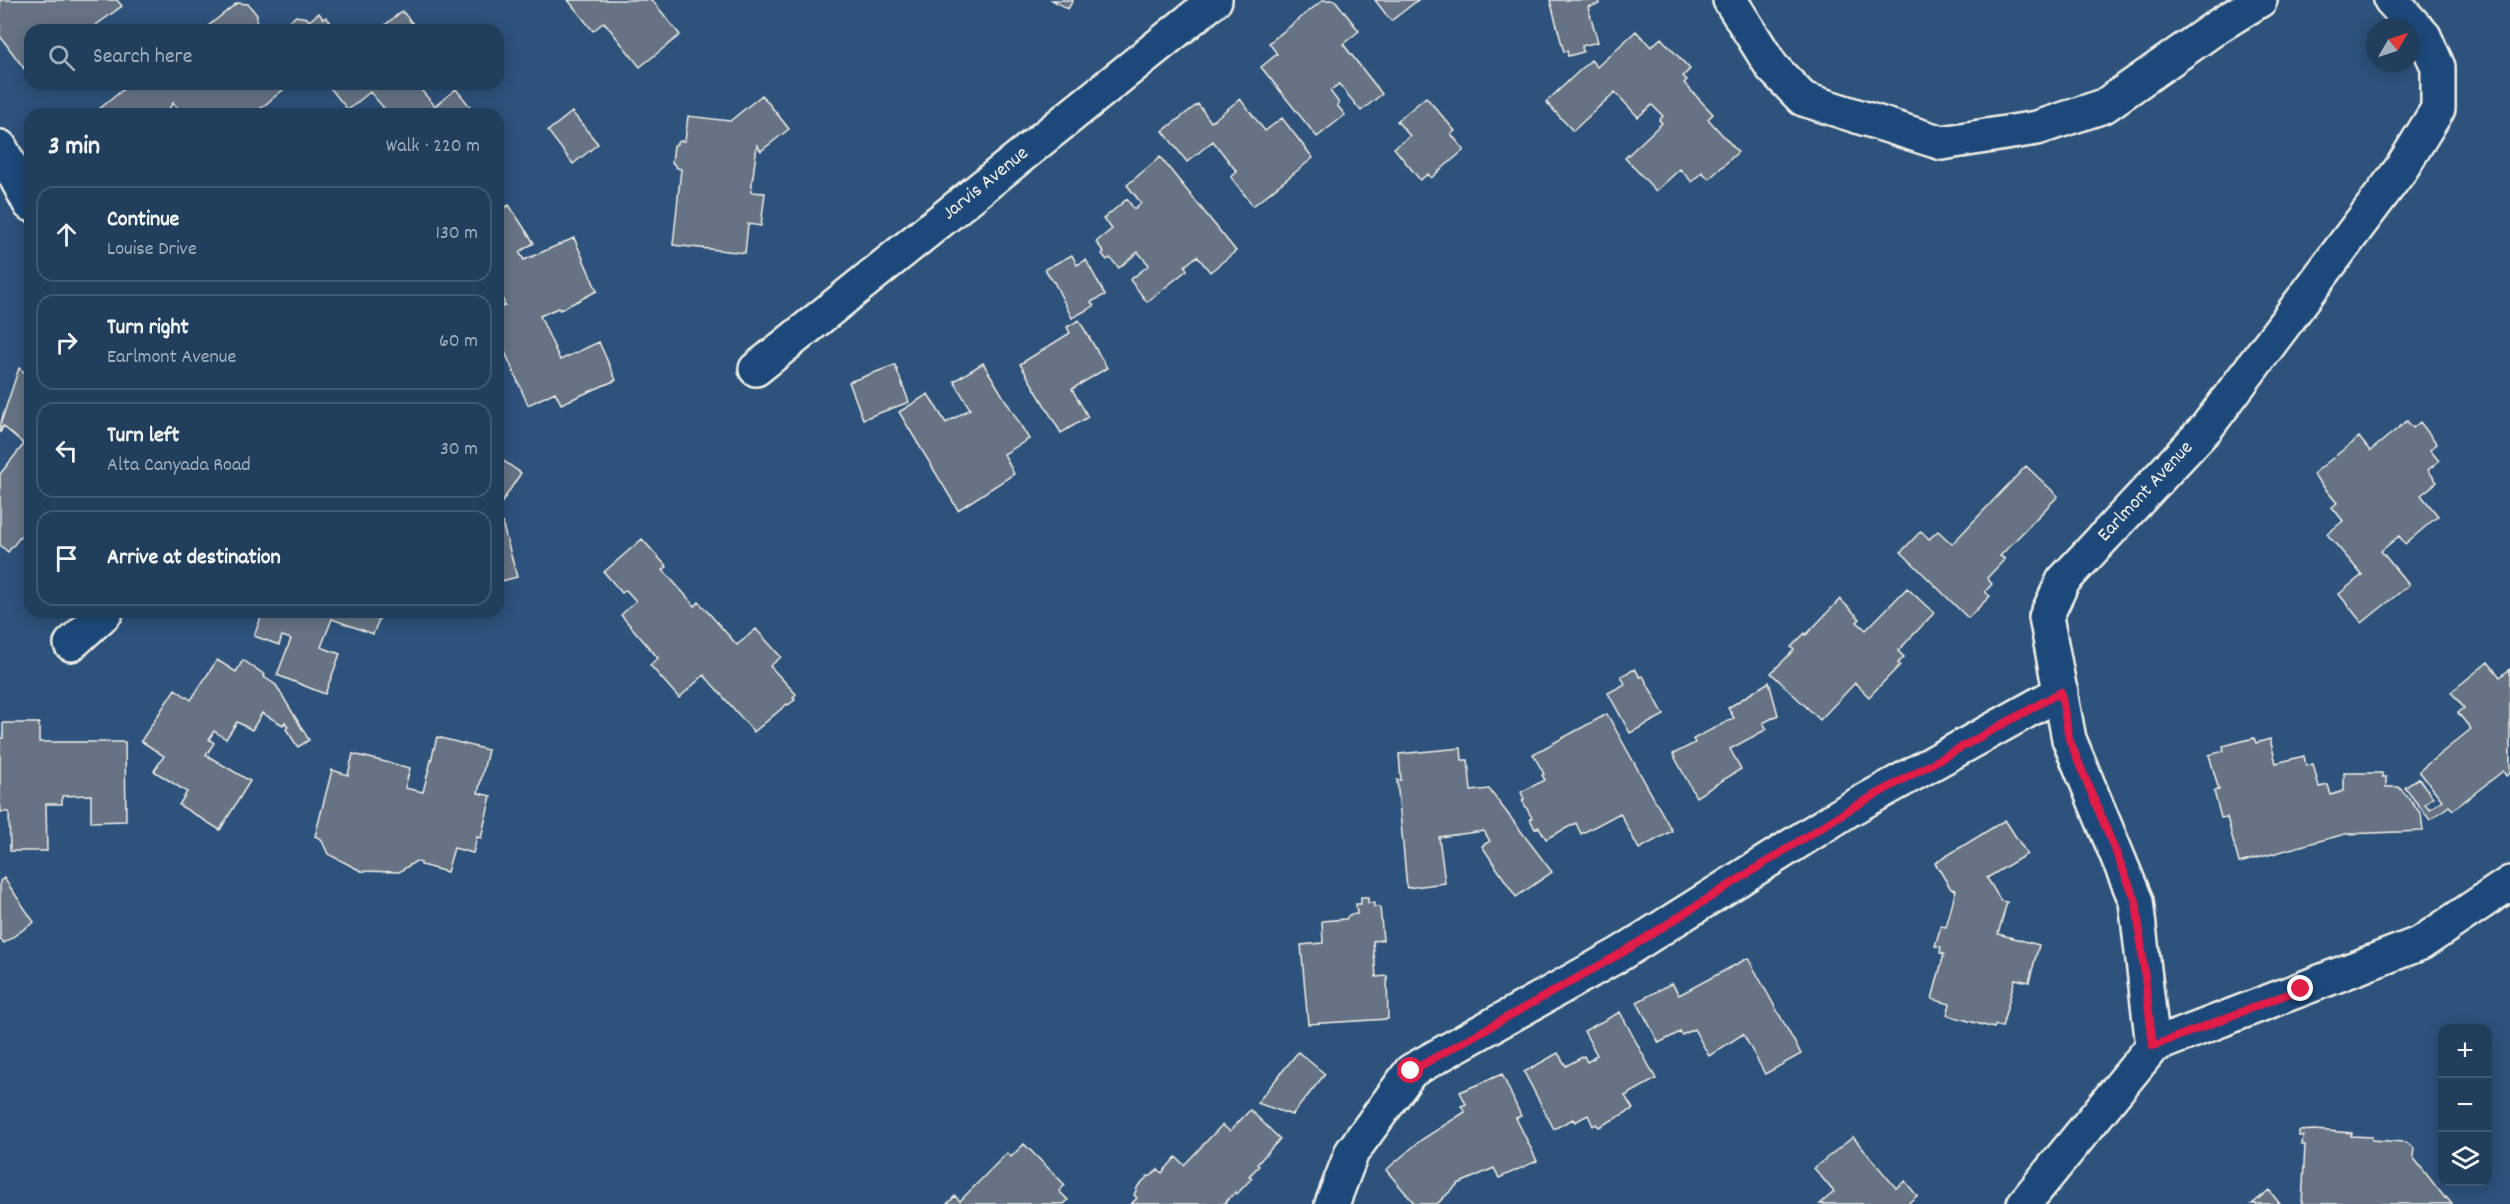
<!DOCTYPE html>
<html lang="en">
<head>
<meta charset="utf-8">
<style>
  :root { --surface:#223e5d; --page:#2a4563; --text:#f1f3f6; --muted:#a2aebc; --line:#3f5772 }
  body { margin:0; font-family:Dekko,sans-serif; background:var(--page); color:var(--text) }
  .controls { position:absolute; right:18px; bottom:18px; display:grid; overflow:hidden; border-radius:12px; box-shadow:0 3px 15px #0003 }
  .controls button { width:54px; height:54px; display:grid; place-items:center; padding:0; border:0; border-bottom:2px solid var(--line); background:var(--surface); color:var(--text); font:30px sans-serif }
  .compass { position:absolute; left:2366px; top:18px; width:54px; height:54px; border-radius:50%; background:var(--surface); box-shadow:0 3px 15px #0003; rotate:51deg }
  .stop { position:absolute; width:18px; height:18px; margin:-14px; border:4px solid #e11d48; border-radius:50%; background:#fff }
  .stop.end { background:#e11d48; border-color:#fff; box-shadow:0 2px 6px #0008 }
  .list { margin:0; padding:0; list-style:none }
  h2 { display:flex; justify-content:space-between; align-items:center; height:78px; margin:0; padding:0 24px; font-size:26px }
  h2 small { font-size:20px; font-weight:400; color:var(--muted) }
  .list li { display:grid; grid-template-columns:39px 1fr auto; gap:18px; align-items:center; box-sizing:border-box; height:96px; margin:0 12px 12px; padding:0 12px; border:2px solid var(--line); border-radius:18px }
  .list b { display:block; font-size:22px; white-space:nowrap }
  .list p { margin:0; font-size:20px; white-space:nowrap; color:var(--muted) }
  .list em { font-size:20px; font-style:normal; color:var(--muted) }
  .icon { flex:none; width:33px; height:33px; fill:none; stroke:currentColor; stroke-width:2; stroke-linecap:round; stroke-linejoin:round }
  .map { position:relative; flex:none; width:2510px; height:1204px; overflow:hidden }
  .search { position:absolute; background:var(--surface); box-shadow:0 3px 15px #0003; left:24px; top:24px; width:480px; height:66px; display:flex; align-items:center; gap:15px; box-sizing:border-box; padding:0 21px; border-radius:18px; color:var(--muted); font-size:22px }
  .panel { position:absolute; background:var(--surface); box-shadow:0 3px 15px #0003; left:24px; top:108px; width:480px; height:510px; border-radius:18px }
  .map>svg:first-child { display:block }
</style>
</head>
<body>
<div class="map">
<svg width="2510" height="1204" viewBox="0 0 2510 1204">
  <rect width="100%" height="100%" fill="#2d527c"/>
  <filter id="ink" filterUnits="userSpaceOnUse"><feTurbulence type="fractalNoise" baseFrequency=".0167" numOctaves="2"/><feDisplacementMap in="SourceGraphic" scale="12" xChannelSelector="R" yChannelSelector="G"/><feConvolveMatrix kernelMatrix="1 2 1 2 8 2 1 2 1" color-interpolation-filters="sRGB"/></filter>
  <g filter="url(#ink)">
    <path fill="#657384" stroke="#f4f1e8" stroke-width="1.5" d="M 0,0 L 117,0 L 122,6 L 89,30 L 30,30 L 30,72 L 28,74 L 0,36 Z
      M 568,0 L 652,0 L 680,35 L 640,67 L 604,22 L 593,31 Z
      M 1052,0 L 1073,0 L 1068,9 Z
      M 1323,0 L 1335,0 L 1359,31 L 1343,44 L 1382,94 L 1361,111 L 1339,84 L 1330,91 L 1339,103 L 1337,105 L 1345,115 L 1317,137 L 1261,67 L 1277,54 L 1269,43 Z
      M 1375,0 L 1418,0 L 1391,21 Z
      M 1550,0 L 1598,0 L 1599,4 L 1588,7 L 1598,42 L 1582,46 L 1583,52 L 1568,56 L 1567,50 L 1564,52 Z
      M 237,3 L 248,4 L 257,15 L 256,26 L 251,30 L 203,30 Z
      M 402,11 L 418,30 L 379,30 Z
      M 319,13 L 323,19 L 326,17 L 337,30 L 287,30 L 287,23 L 296,16 L 307,18 L 309,21 Z
      M 1636,31 L 1651,47 L 1661,38 L 1690,69 L 1683,76 L 1687,80 L 1684,83 L 1713,114 L 1708,119 L 1738,152 L 1709,179 L 1702,172 L 1692,182 L 1680,169 L 1656,191 L 1625,158 L 1662,123 L 1659,120 L 1663,116 L 1652,105 L 1638,117 L 1615,92 L 1573,131 L 1546,102 L 1591,60 L 1597,67 Z
      M 130,84 L 290,84 L 254,114 L 183,114 L 173,103 L 165,114 L 93,114 Z
      M 327,84 L 416,84 L 435,106 L 456,89 L 476,114 L 389,114 L 370,92 L 348,110 Z
      M 762,95 L 789,129 L 761,151 L 757,145 L 751,192 L 765,193 L 761,226 L 748,224 L 745,253 L 673,245 L 681,169 L 677,168 L 672,162 L 674,146 L 680,141 L 685,141 L 688,116 L 730,121 Z
      M 1426,97 L 1455,131 L 1451,134 L 1464,150 L 1431,178 L 1428,174 L 1420,180 L 1394,148 L 1410,136 L 1397,121 Z
      M 1240,99 L 1265,131 L 1282,118 L 1313,158 L 1253,206 L 1231,177 L 1237,172 L 1213,141 L 1187,162 L 1163,131 L 1198,104 L 1211,122 Z
      M 572,112 L 598,144 L 573,164 L 548,131 Z
      M 1160,157 L 1236,251 L 1210,272 L 1197,256 L 1185,266 L 1187,270 L 1147,302 L 1130,280 L 1149,265 L 1138,252 L 1119,268 L 1110,258 L 1107,260 L 1102,254 L 1104,252 L 1096,242 L 1112,229 L 1103,219 L 1127,199 L 1134,209 L 1141,203 L 1127,185 Z
      M 509,205 L 534,243 L 519,252 L 524,260 L 574,238 L 597,291 L 560,310 L 558,308 L 540,316 L 560,360 L 599,342 L 616,380 L 561,404 L 555,392 L 528,405 L 498,336 L 498,309 L 505,305 L 498,289 L 498,212 Z
      M 1072,255 L 1077,265 L 1086,260 L 1105,295 L 1091,302 L 1094,306 L 1072,318 L 1054,282 L 1053,282 L 1045,269 Z
      M 1079,320 L 1107,368 L 1072,389 L 1088,417 L 1061,433 L 1020,364 L 1070,333 L 1067,327 Z
      M 983,363 L 1029,439 L 1004,454 L 1014,474 L 958,510 L 899,412 L 928,394 L 946,423 L 970,409 L 954,381 Z
      M 895,365 L 909,402 L 863,419 L 849,382 Z
      M 19,368 L 30,377 L 30,525 L 8,552 L 0,545 L 0,474 L 24,444 L 3,426 L 0,433 L 0,425 Z
      M 2407,421 L 2413,428 L 2420,422 L 2437,444 L 2430,450 L 2439,461 L 2428,470 L 2437,482 L 2421,495 L 2438,516 L 2405,544 L 2399,536 L 2381,551 L 2409,585 L 2362,623 L 2339,594 L 2362,575 L 2327,534 L 2343,521 L 2332,507 L 2337,503 L 2313,474 L 2359,437 L 2370,451 Z
      M 498,457 L 521,473 L 498,508 Z
      M 2026,466 L 2058,496 L 2000,556 L 2005,559 L 1987,578 L 1992,584 L 1985,592 L 1990,596 L 1968,618 L 1901,552 L 1921,531 L 1929,539 L 1938,531 L 1952,544 Z
      M 498,520 L 502,522 L 517,577 L 498,582 Z
      M 642,539 L 667,567 L 663,570 L 695,606 L 699,602 L 737,645 L 756,629 L 781,657 L 770,666 L 796,694 L 793,698 L 795,700 L 788,705 L 787,704 L 754,732 L 704,675 L 679,698 L 650,665 L 658,658 L 621,615 L 636,601 L 626,590 L 622,593 L 604,572 Z
      M 1907,588 L 1934,613 L 1898,651 L 1904,657 L 1898,663 L 1900,665 L 1869,697 L 1855,683 L 1820,720 L 1771,673 L 1794,650 L 1791,647 L 1805,633 L 1806,635 L 1840,599 L 1860,619 L 1857,622 L 1866,630 Z
      M 263,612 L 382,612 L 373,634 L 332,619 L 321,647 L 340,654 L 325,694 L 277,675 L 291,639 L 282,636 L 279,645 L 254,636 Z
      M 217,660 L 236,672 L 243,660 L 265,675 L 264,677 L 276,685 L 309,740 L 298,747 L 286,729 L 288,727 L 285,722 L 283,725 L 262,713 L 252,730 L 237,722 L 226,739 L 214,731 L 209,739 L 214,743 L 206,755 L 250,781 L 220,830 L 179,805 L 187,792 L 154,771 L 164,756 L 141,741 L 175,689 L 191,700 Z
      M 2488,662 L 2500,677 L 2510,669 L 2510,773 L 2506,776 L 2503,771 L 2453,810 L 2449,806 L 2430,820 L 2405,788 L 2418,778 L 2433,797 L 2425,804 L 2430,809 L 2442,800 L 2419,771 L 2471,729 L 2458,713 L 2464,708 L 2451,692 Z
      M 1635,669 L 1640,677 L 1643,676 L 1664,715 L 1630,733 L 1608,693 L 1625,684 L 1621,676 Z
      M 1769,682 L 1778,715 L 1763,723 L 1767,729 L 1730,749 L 1741,769 L 1696,797 L 1673,754 L 1695,743 L 1693,739 L 1734,718 L 1728,708 Z
      M 1607,714 L 1672,831 L 1639,849 L 1620,813 L 1581,834 L 1576,823 L 1546,839 L 1539,827 L 1535,829 L 1530,819 L 1532,818 L 1522,800 L 1524,799 L 1521,792 L 1545,780 L 1542,775 L 1544,774 L 1533,754 Z
      M 3,723 L 39,723 L 39,742 L 125,742 L 126,821 L 91,822 L 91,795 L 62,796 L 62,804 L 46,804 L 47,851 L 10,851 L 9,812 L 1,812 L 0,798 L 0,738 L 3,738 Z
      M 437,737 L 488,750 L 478,793 L 491,796 L 481,838 L 477,837 L 473,853 L 454,848 L 447,872 L 421,865 L 421,863 L 416,861 L 399,872 L 361,871 L 328,854 L 321,839 L 315,836 L 332,770 L 348,775 L 353,754 L 410,768 L 405,788 L 423,792 Z
      M 2254,738 L 2256,743 L 2270,739 L 2276,763 L 2304,756 L 2306,766 L 2313,764 L 2319,787 L 2328,785 L 2331,795 L 2344,791 L 2344,773 L 2382,773 L 2382,777 L 2386,777 L 2386,787 L 2399,787 L 2421,814 L 2423,831 L 2345,834 L 2239,863 L 2227,817 L 2221,818 L 2214,791 L 2219,790 L 2209,755 L 2224,751 L 2223,746 Z
      M 1461,748 L 1462,760 L 1468,760 L 1471,791 L 1489,789 L 1552,872 L 1516,897 L 1482,846 L 1490,841 L 1484,831 L 1439,837 L 1445,883 L 1407,888 L 1397,780 L 1401,780 L 1399,754 Z
      M 2005,820 L 2027,854 L 1987,878 L 2001,901 L 2007,902 L 1998,934 L 2039,945 L 2029,982 L 2015,979 L 2002,1027 L 1995,1025 L 1994,1028 L 1947,1015 L 1950,1004 L 1932,999 L 1944,954 L 1940,953 L 1941,947 L 1935,946 L 1941,926 L 1946,927 L 1956,890 L 1951,889 L 1935,863 Z
      M 4,878 L 34,922 L 4,943 L 0,938 L 0,881 Z
      M 1361,897 L 1368,897 L 1368,903 L 1374,903 L 1374,907 L 1380,907 L 1383,940 L 1373,941 L 1376,977 L 1387,976 L 1388,1019 L 1308,1024 L 1301,945 L 1323,943 L 1322,921 L 1346,919 L 1349,915 L 1357,914 L 1356,904 L 1361,904 Z
      M 1748,958 L 1801,1054 L 1765,1074 L 1743,1034 L 1709,1056 L 1694,1029 L 1682,1035 L 1680,1032 L 1659,1043 L 1637,1002 L 1672,983 L 1679,995 Z
      M 1620,1012 L 1656,1079 L 1625,1096 L 1633,1109 L 1599,1127 L 1596,1124 L 1593,1126 L 1588,1115 L 1575,1122 L 1573,1119 L 1554,1129 L 1524,1072 L 1558,1053 L 1566,1066 L 1584,1056 L 1587,1062 L 1594,1058 L 1593,1057 L 1597,1055 L 1584,1031 Z
      M 1298,1052 L 1325,1074 L 1292,1115 L 1257,1103 Z
      M 1502,1074 L 1521,1116 L 1516,1118 L 1537,1161 L 1499,1178 L 1494,1168 L 1458,1184 L 1437,1204 L 1415,1204 L 1386,1170 L 1421,1140 L 1465,1112 L 1461,1106 L 1466,1104 L 1460,1092 Z
      M 1250,1110 L 1280,1139 L 1257,1164 L 1259,1166 L 1249,1176 L 1252,1178 L 1237,1194 L 1235,1192 L 1224,1204 L 1131,1204 L 1137,1198 L 1134,1195 L 1138,1186 L 1148,1176 L 1151,1176 L 1158,1169 L 1162,1173 L 1176,1157 L 1184,1165 L 1222,1125 L 1230,1131 Z
      M 2314,1130 L 2352,1133 L 2351,1136 L 2372,1137 L 2372,1140 L 2406,1142 L 2414,1148 L 2413,1157 L 2445,1198 L 2446,1197 L 2452,1204 L 2302,1204 L 2305,1145 L 2302,1145 L 2303,1136 L 2299,1136 L 2299,1131 Z
      M 1853,1137 L 1896,1188 L 1905,1181 L 1917,1196 L 1907,1204 L 1820,1204 L 1834,1192 L 1814,1168 Z
      M 1024,1144 L 1065,1185 L 1059,1191 L 1068,1200 L 1064,1204 L 947,1204 L 955,1196 L 960,1201 L 1007,1153 L 1011,1157 Z
      M 2269,1190 L 2280,1204 L 2252,1204 Z"/>
    <g fill="none" stroke-linecap="round" stroke-linejoin="round">
      <g stroke="#f4f1e8" stroke-width="38">
        <path id="minor" d="M 1730,0 L 1772,67 L 1803,99 L 1942,143 L 2037,128 L 2104,106 L 2218,26 L 2260,0
          M 0,147 L 30,204
          M 756,369 L 1215,0
          M 71,644 L 106,612
          M 2153,1046 L 2136,901 L 2069,739 L 2046,617 L 2063,581 L 2207,427 L 2401,169 L 2438,109 L 2438,67 L 2424,36 L 2391,0
          M 1332,1204 L 1352,1152 L 1411,1071 L 1620,954 L 1850,809 L 2061,692
          M 2024,1204 L 2153,1046 L 2421,943 L 2510,883"/>
      </g>
      <use href="#minor" stroke="#1f4a7a" stroke-width="33"/>
    </g>
  </g>
  <g fill="none" stroke-linecap="round" stroke-linejoin="round" filter="url(#ink)">
    <path stroke="#e11d48" stroke-width="8" d="M 1411,1071 L 1620,954 L 1850,809 L 2061,692 L 2069,739 L 2136,901 L 2153,1046 L 2301,989"/>
  </g>
  <g text-anchor="middle" dominant-baseline="central" stroke-width="4.5" stroke-linejoin="round" paint-order="stroke">
    <g font-size="20" fill="#f4f1e8" stroke="#1f4a7a">
      <text transform="translate(986 184) rotate(-39)">Jarvis Avenue</text>
      <text transform="translate(2146 492) rotate(-47)">Earlmont Avenue</text>
    </g>
  </g>
</svg>
<div class="controls">
<button>+</button>
<button>−</button>
<button><svg class="icon" aria-label="layers" viewBox="0 0 24 24"><path d="M12 4l9 5-9 5-9-5zM3 14l9 5 9-5"/></svg></button>
</div>
<svg class="compass" viewBox="-18 -18 36 36"><path d="M0-13l5 13h-10z" fill="#e53935"/><path d="M0 13l5-13h-10z" fill="#a2aebc"/></svg>
<div class="stop" style="left:1411px;top:1071px"></div>
<div class="stop end" style="left:2301px;top:989px"></div>
<div class="search"><svg class="icon" aria-label="search" viewBox="0 0 24 24"><circle cx="10" cy="10" r="6"/><path d="M15 15l6 6"/></svg>Search here</div>
<section class="panel">
<h2>3 min<small>Walk · 220 m</small></h2>
<ul class="list">
<li><svg class="icon" aria-label="ahead" viewBox="0 0 24 24"><path d="M12 20V5M6 11l6-6 6 6"/></svg><div><b>Continue</b><p>Louise Drive</p></div><em>130 m</em></li>
<li><svg class="icon" aria-label="right" viewBox="0 0 24 24"><path d="M7 20v-9h11M14 6l5 5-5 5"/></svg><div><b>Turn right</b><p>Earlmont Avenue</p></div><em>60 m</em></li>
<li><svg class="icon" aria-label="left" viewBox="0 0 24 24"><path d="M17 20v-9H6M10 6l-5 5 5 5"/></svg><div><b>Turn left</b><p>Alta Canyada Road</p></div><em>30 m</em></li>
<li><svg class="icon" aria-label="arrive" viewBox="0 0 24 24"><path d="M6 21V4h12l-3 4 3 4H6"/></svg><div><b>Arrive at destination</b></div></li>
</ul>
</section>
</div>
</body>
</html>
